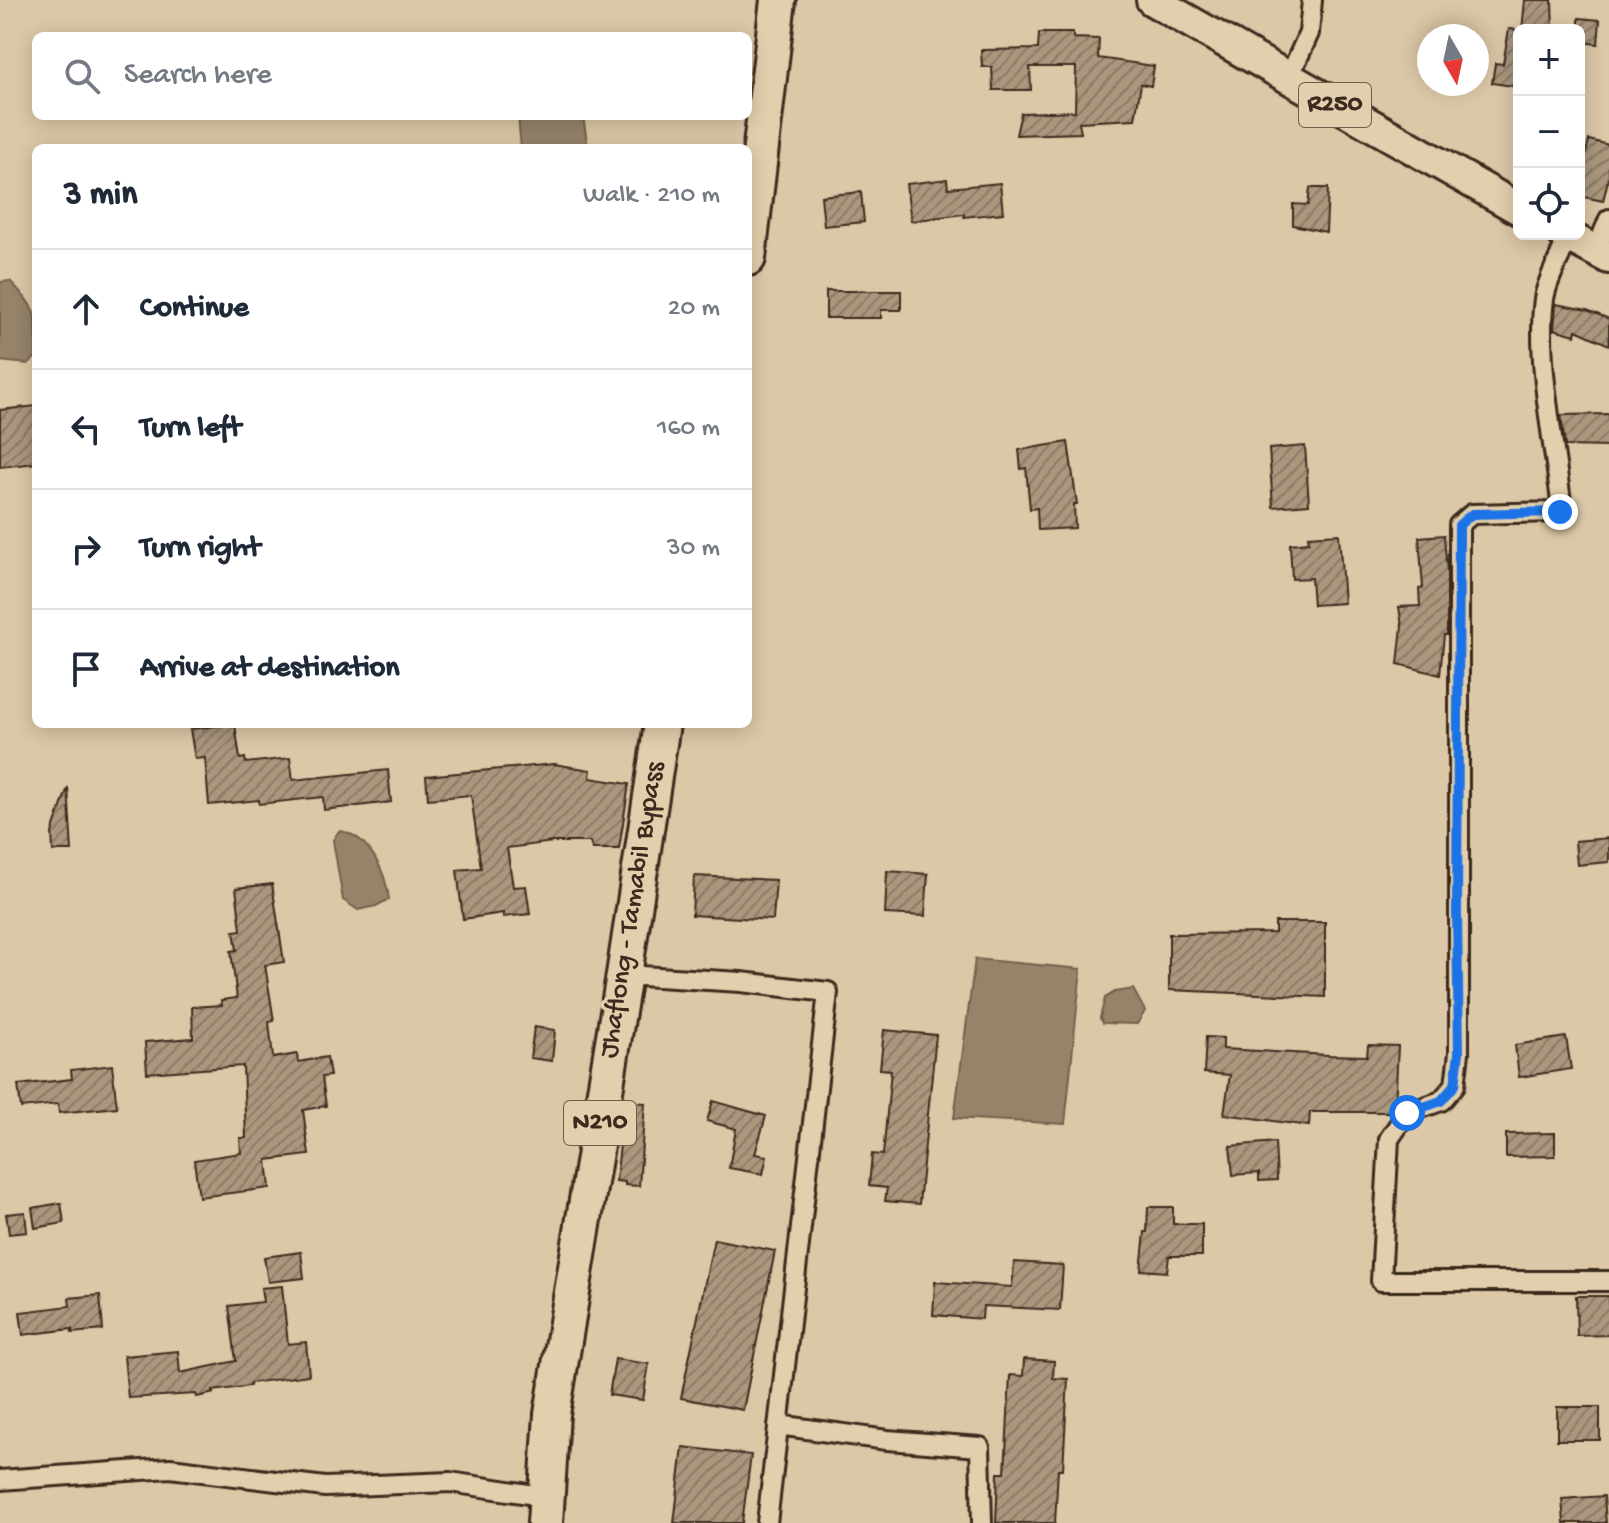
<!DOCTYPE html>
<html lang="en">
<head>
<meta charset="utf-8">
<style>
  :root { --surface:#fff; --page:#f2f2f3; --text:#1f2937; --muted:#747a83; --line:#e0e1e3 }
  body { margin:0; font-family:"Gochi Hand",sans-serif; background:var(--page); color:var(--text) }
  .controls { position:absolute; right:24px; top:24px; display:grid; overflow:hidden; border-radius:12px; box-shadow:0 4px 20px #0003 }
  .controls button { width:72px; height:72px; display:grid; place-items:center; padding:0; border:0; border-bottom:2px solid var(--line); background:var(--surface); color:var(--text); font:40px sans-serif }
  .compass { position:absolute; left:1417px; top:24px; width:72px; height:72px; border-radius:50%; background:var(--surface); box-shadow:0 4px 20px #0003; rotate:171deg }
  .stop { position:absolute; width:24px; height:24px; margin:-18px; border:6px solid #1a73e8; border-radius:50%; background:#fff }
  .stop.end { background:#1a73e8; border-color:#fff; box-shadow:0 2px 8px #0008 }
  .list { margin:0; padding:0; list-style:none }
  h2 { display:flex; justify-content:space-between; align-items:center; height:104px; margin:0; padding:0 32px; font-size:34px }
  h2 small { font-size:26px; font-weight:400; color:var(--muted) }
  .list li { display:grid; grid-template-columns:52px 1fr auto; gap:24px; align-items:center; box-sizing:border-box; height:120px; padding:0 32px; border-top:2px solid var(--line) }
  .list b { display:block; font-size:30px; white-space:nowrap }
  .list em { font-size:26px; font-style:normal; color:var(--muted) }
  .icon { flex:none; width:44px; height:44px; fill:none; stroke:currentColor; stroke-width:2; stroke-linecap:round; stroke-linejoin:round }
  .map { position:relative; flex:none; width:1609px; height:1523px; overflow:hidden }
  .search { position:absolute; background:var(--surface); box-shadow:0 4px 20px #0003; left:32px; top:32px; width:720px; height:88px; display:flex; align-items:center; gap:20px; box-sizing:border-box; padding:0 28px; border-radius:12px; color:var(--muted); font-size:30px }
  .panel { position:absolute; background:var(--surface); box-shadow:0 4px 20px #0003; left:32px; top:144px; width:720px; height:584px; border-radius:12px }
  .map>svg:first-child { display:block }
</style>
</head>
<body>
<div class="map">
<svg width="1609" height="1523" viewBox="0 0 1609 1523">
  <defs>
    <pattern id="building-hatch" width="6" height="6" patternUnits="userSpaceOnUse" patternTransform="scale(2)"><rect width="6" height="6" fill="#aa977d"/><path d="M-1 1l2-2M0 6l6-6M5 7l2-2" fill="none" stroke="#8c7b66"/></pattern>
  </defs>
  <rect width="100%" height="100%" fill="#dcc8a7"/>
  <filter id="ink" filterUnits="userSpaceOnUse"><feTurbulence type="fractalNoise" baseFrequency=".0125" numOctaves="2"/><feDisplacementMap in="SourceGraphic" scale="16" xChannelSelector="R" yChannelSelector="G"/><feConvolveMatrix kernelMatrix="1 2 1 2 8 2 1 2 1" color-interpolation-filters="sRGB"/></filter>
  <g filter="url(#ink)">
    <path fill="#96846b" stroke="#72604c" stroke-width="2" d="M 518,116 L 583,116 L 588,148 L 521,148 Z
      M 10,281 C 40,311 36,316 36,357 L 28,364 L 0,361 L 0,282 Z
      M 339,831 C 369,834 386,873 389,899 L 376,906 L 358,910 L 343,900 L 333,840 Z
      M 975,959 L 1081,969 L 1065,1124 L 954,1118 Z
      M 1133,989 L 1145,1011 L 1137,1024 L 1103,1023 L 1100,1018 L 1105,998 L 1115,992 Z"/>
    <path fill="url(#building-hatch)" stroke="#3b2a1e" stroke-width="2" d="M 1525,0 L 1552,0 L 1553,30 L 1522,30 Z
      M 1579,18 L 1600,20 L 1598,44 L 1579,42 Z
      M 1509,29 L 1519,30 L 1519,87 L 1492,83 L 1495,63 L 1503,64 Z
      M 1039,33 L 1073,33 L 1073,38 L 1099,39 L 1098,58 L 1154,66 L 1151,86 L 1141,84 L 1135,119 L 1079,122 L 1081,133 L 1016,135 L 1021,113 L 1075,111 L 1076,67 L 1030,67 L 1031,90 L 993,90 L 992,67 L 982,67 L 981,50 L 1038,49 Z
      M 1589,140 L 1609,145 L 1609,176 L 1603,201 L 1579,196 L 1579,184 Z
      M 947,179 L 948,188 L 1000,183 L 1003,213 L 964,217 L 964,214 L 911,221 L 906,184 Z
      M 1310,188 L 1328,188 L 1326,232 L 1293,225 L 1293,204 L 1308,205 Z
      M 861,192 L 864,222 L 824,226 L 821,196 Z
      M 826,291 L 901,291 L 901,310 L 881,310 L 881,318 L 826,318 Z
      M 1556,304 L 1587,310 L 1609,319 L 1609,345 L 1576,330 L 1575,335 L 1554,329 Z
      M 36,406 L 36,463 L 0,467 L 0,410 Z
      M 1609,414 L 1609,447 L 1565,446 L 1561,415 Z
      M 1068,442 L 1077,504 L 1074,504 L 1075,528 L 1038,530 L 1037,508 L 1030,509 L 1026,468 L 1021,469 L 1019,450 Z
      M 1305,446 L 1309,504 L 1273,507 L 1269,449 Z
      M 1339,534 L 1344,603 L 1313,605 L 1311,578 L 1292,579 L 1290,544 L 1309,542 L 1308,536 Z
      M 1444,535 L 1447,572 L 1447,635 L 1444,635 L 1440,675 L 1398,664 L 1402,626 L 1399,607 L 1420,606 L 1419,589 L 1423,588 L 1419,537 Z
      M 235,724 L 240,759 L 245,758 L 246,763 L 290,758 L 293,780 L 388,770 L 391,802 L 324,810 L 323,797 L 259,804 L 259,800 L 209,805 L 205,758 L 195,759 L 190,729 Z
      M 554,764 L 591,770 L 590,778 L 629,784 L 619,849 L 592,849 L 590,842 L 553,842 L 507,848 L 513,887 L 526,886 L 530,914 L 503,917 L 503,913 L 463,919 L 457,870 L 481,868 L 471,795 L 428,799 L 426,776 Z
      M 68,787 L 72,851 L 53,851 L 52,833 Z
      M 1609,838 L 1609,862 L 1577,865 L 1575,841 Z
      M 887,871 L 928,874 L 925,916 L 885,914 Z
      M 694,876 L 776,880 L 773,920 L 692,915 Z
      M 272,884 L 284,962 L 265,965 L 274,1021 L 269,1022 L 273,1058 L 297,1054 L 298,1062 L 327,1057 L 330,1076 L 322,1077 L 326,1106 L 303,1110 L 309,1155 L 267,1160 L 270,1188 L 199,1197 L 194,1160 L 241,1153 L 240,1138 L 246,1138 L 243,1066 L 147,1073 L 145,1042 L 193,1038 L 192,1007 L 222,1005 L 221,1000 L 237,998 L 231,951 L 237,950 L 234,931 L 241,930 L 236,888 Z
      M 1275,922 L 1325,922 L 1325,997 L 1169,990 L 1169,934 L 1275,933 Z
      M 534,1027 L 555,1030 L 552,1061 L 530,1058 Z
      M 884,1030 L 936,1035 L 919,1204 L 885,1201 L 887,1188 L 869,1186 L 872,1154 L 883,1155 L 891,1070 L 880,1069 Z
      M 1206,1037 L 1223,1038 L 1223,1049 L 1329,1055 L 1367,1056 L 1368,1045 L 1398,1046 L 1395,1109 L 1393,1112 L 1310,1112 L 1309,1126 L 1224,1114 L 1230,1075 L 1204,1073 Z
      M 1566,1037 L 1571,1069 L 1519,1077 L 1515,1045 Z
      M 112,1065 L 117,1107 L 59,1113 L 58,1104 L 21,1108 L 18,1085 L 72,1079 L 71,1070 Z
      M 713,1101 L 766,1116 L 755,1154 L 767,1156 L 763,1174 L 729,1168 L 736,1129 L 707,1121 Z
      M 626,1102 L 645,1103 L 639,1186 L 625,1185 L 625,1182 L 616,1181 L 621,1136 L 626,1136 Z
      M 1555,1133 L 1555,1156 L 1506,1157 L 1506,1134 Z
      M 1275,1142 L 1277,1180 L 1259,1181 L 1259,1173 L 1233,1175 L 1230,1146 Z
      M 61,1203 L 64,1223 L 35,1228 L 32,1208 Z
      M 1148,1207 L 1173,1207 L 1173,1224 L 1202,1224 L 1202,1256 L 1169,1256 L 1167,1272 L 1141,1270 L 1145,1232 L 1147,1232 Z
      M 25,1212 L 27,1232 L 9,1234 L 6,1214 Z
      M 714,1239 L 775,1251 L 743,1410 L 681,1398 Z
      M 301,1252 L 304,1278 L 268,1282 L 264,1257 Z
      M 1014,1262 L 1063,1265 L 1060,1310 L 983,1306 L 982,1319 L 933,1315 L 935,1282 L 1012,1287 Z
      M 282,1286 L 288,1344 L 306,1342 L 309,1375 L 250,1383 L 250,1386 L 213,1391 L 214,1393 L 197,1397 L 196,1394 L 128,1398 L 124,1356 L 178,1351 L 180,1373 L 236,1361 L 229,1306 L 263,1302 L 261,1288 Z
      M 100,1295 L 103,1330 L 72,1333 L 72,1329 L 23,1335 L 20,1312 L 70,1306 L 69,1298 Z
      M 1576,1296 L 1609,1296 L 1609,1335 L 1577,1336 Z
      M 615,1359 L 649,1364 L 643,1400 L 609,1395 Z
      M 1024,1359 L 1054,1361 L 1053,1378 L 1068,1379 L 1063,1469 L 1058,1469 L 1055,1523 L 996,1523 L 998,1473 L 1005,1473 L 1010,1375 L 1023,1376 Z
      M 1557,1407 L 1600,1407 L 1600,1440 L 1557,1440 Z
      M 683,1447 L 751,1455 L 742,1523 L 674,1523 Z
      M 1604,1496 L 1606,1523 L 1564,1523 L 1562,1499 Z"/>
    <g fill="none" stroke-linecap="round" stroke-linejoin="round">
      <g stroke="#3b2a1e" stroke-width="24">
        <path id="street" d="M 1295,64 L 1309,33 L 1312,0
          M 1567,236 C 1562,257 1547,278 1544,299 C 1536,359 1554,441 1561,502 L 1560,512 L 1472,514 L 1459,525 L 1459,1053 L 1455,1085 L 1441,1101 L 1407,1113 L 1389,1139 L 1381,1281 L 1609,1281
          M 1602,236 L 1609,219
          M 624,975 L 741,982 L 828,992 L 767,1523
          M 778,1425 L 887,1440 L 980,1447 L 982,1523
          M 0,1480 L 170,1468 L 325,1487 L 450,1482 L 548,1497"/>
      </g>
      <g stroke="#3b2a1e" stroke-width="36">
        <path id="primary" d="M 1152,0 L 1519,209
          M 1564,234 L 1609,258"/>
      </g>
      <g stroke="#3b2a1e" stroke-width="40">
        <path id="highway" d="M 748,258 L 778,0
          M 545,1523 L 552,1414 L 624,975 L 662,724"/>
      </g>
      <use href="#street" stroke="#e3cfad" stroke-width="18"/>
      <use href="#primary" stroke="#e3cfad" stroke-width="30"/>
      <use href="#highway" stroke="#e3cfad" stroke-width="34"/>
    </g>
  </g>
  <g fill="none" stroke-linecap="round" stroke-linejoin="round" filter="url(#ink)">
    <path stroke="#1a73e8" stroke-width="10" d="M 1407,1113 L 1441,1101 L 1455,1085 L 1459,1053 L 1457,914 L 1459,525 L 1472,514 L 1560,512"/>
  </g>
  <g text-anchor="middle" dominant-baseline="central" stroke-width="7" stroke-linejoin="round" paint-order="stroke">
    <g fill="#e3cfad" stroke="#6d5c49" stroke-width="2">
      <rect x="1299" y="83" width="72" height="44" rx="6"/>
      <rect x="564" y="1101" width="72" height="44" rx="6"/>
    </g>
    <g font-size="26" font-weight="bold" fill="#3b2a1e">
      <text x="1335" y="105">R250</text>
      <text x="600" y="1123">N210</text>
    </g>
    <g font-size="28" fill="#3b2a1e" stroke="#e3cfad">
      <text transform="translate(633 910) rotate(-81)">Jhaflong - Tamabil Bypass</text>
    </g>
  </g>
</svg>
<div class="controls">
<button>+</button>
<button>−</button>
<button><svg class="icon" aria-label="locate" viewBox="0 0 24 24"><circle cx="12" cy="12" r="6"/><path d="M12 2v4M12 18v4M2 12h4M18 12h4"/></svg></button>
</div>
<svg class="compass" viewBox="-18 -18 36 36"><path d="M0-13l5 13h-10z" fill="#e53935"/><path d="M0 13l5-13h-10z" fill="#747a83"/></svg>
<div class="stop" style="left:1407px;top:1113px"></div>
<div class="stop end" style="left:1560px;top:512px"></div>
<div class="search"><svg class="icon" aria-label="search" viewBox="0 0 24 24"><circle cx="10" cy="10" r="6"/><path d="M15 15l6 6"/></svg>Search here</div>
<section class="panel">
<h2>3 min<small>Walk · 210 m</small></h2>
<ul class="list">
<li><svg class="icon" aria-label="ahead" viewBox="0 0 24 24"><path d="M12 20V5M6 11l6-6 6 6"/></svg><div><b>Continue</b></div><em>20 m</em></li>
<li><svg class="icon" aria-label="left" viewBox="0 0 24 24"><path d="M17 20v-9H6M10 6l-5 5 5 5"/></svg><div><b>Turn left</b></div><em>160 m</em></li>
<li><svg class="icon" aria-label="right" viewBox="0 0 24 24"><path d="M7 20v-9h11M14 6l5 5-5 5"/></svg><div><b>Turn right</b></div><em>30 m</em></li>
<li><svg class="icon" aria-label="arrive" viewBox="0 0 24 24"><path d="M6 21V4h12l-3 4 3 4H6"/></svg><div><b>Arrive at destination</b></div></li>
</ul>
</section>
</div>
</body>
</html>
